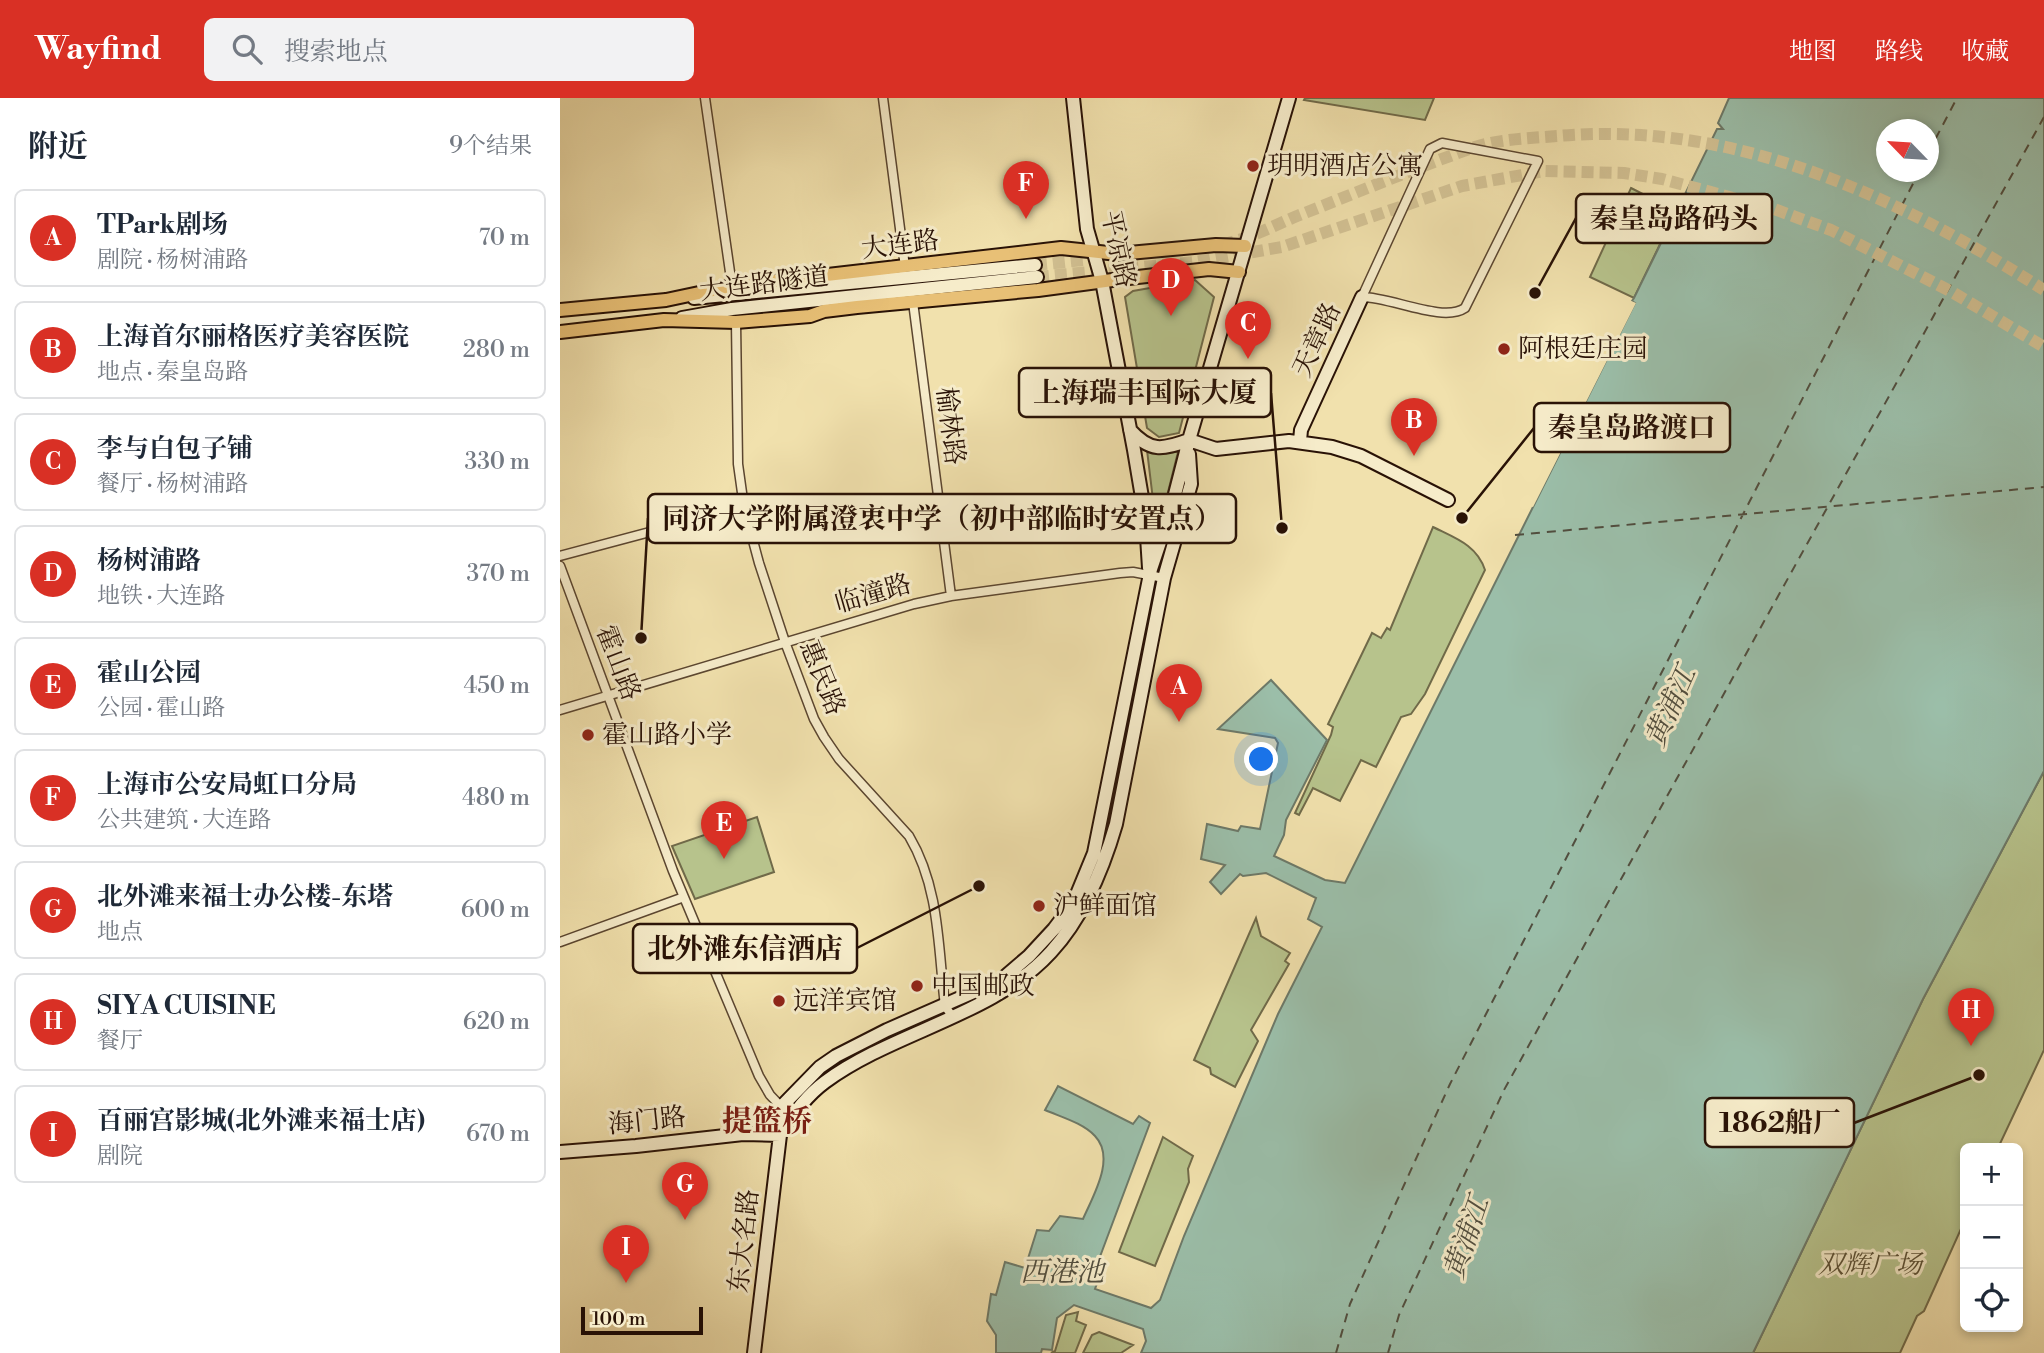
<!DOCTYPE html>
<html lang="zh">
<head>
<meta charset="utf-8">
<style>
  :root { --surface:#fff; --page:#f2f2f3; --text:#1f2937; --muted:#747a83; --line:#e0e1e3; --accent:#d93025 }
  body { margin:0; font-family:"Libre Bodoni","Noto Serif SC",serif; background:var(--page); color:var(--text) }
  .controls { position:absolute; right:21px; bottom:21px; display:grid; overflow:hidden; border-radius:10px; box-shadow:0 4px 10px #0003 }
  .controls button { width:63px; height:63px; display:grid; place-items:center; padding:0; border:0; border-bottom:2px solid var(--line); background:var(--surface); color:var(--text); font:35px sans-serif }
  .compass { position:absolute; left:1316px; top:21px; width:63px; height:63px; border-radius:50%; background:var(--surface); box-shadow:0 4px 10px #0003; rotate:295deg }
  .scale { position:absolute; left:21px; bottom:18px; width:122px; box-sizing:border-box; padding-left:7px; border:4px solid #291206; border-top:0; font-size:19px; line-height:24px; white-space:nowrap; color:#291206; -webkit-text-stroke:5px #f6ecca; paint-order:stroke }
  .you { position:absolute; left:702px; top:662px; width:24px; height:24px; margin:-18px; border:5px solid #fff; border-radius:50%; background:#1a73e8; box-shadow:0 0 0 10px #1a73e833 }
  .badge { display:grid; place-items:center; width:46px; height:46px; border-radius:50%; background:var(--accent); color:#fff; font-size:23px; font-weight:700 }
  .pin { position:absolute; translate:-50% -58px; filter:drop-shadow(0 2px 4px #0008) }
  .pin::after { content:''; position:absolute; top:37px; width:24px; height:21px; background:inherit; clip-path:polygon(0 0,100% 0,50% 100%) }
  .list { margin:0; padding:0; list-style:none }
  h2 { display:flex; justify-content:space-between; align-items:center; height:91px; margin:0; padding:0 28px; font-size:30px }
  h2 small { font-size:23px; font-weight:400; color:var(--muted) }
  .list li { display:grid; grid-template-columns:46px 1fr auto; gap:21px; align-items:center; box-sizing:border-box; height:98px; margin:0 14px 14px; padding:0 14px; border:2px solid var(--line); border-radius:10px }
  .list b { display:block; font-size:26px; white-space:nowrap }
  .list p { margin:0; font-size:23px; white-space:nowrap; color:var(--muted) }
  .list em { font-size:23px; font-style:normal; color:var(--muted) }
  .icon { flex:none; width:38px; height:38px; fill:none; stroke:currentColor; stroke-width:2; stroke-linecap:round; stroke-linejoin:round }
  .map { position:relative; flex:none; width:1484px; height:1255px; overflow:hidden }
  header { display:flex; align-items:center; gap:42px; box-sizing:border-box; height:98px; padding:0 35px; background:var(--accent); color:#fff }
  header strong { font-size:33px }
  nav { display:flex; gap:38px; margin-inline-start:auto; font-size:24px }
  .search { width:490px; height:63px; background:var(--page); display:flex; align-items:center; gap:18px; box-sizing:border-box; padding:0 24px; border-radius:10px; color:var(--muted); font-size:26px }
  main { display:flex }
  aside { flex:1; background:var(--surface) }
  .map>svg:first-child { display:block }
</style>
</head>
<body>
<header>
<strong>Wayfind</strong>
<div class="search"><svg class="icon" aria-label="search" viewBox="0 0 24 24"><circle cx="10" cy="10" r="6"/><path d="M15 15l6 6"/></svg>搜索地点</div>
<nav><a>地图</a><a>路线</a><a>收藏</a></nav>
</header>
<main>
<aside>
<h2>附近<small>9个结果</small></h2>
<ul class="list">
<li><span class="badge">A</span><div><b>TPark剧场</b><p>剧院 · 杨树浦路</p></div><em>70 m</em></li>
<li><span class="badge">B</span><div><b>上海首尔丽格医疗美容医院</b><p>地点 · 秦皇岛路</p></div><em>280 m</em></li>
<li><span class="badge">C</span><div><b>李与白包子铺</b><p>餐厅 · 杨树浦路</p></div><em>330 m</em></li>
<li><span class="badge">D</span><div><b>杨树浦路</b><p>地铁 · 大连路</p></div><em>370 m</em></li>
<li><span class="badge">E</span><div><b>霍山公园</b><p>公园 · 霍山路</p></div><em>450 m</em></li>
<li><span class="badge">F</span><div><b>上海市公安局虹口分局</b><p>公共建筑 · 大连路</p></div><em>480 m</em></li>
<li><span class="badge">G</span><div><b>北外滩来福士办公楼-东塔</b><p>地点</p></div><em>600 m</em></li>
<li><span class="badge">H</span><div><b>SIYA CUISINE</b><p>餐厅</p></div><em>620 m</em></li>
<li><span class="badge">I</span><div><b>百丽宫影城(北外滩来福士店)</b><p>剧院</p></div><em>670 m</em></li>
</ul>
</aside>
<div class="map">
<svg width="1484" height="1255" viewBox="0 0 1484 1255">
  <rect width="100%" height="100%" fill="#f1e1ad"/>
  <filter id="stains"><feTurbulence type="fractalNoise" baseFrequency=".00286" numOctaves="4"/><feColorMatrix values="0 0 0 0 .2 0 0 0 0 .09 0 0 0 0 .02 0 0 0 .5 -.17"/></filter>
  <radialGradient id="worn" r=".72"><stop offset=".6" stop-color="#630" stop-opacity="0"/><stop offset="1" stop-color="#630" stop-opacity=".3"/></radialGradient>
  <path fill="#b7c38c" stroke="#706a49" stroke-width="2" d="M 745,0 L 874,0 L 865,22 L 744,2 Z
    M 1071,90 L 1116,113 L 1074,200 L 1030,179 Z
    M 635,182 L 654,199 L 619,335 L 599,339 L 587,330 L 565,199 L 573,193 Z
    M 587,352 L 618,354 L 599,430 L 594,410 Z
    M 873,429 C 895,440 917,447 925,472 L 865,596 L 851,616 L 841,619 L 816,669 L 801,662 L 780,703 L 753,690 L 739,717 L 735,715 L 771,637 L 773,629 L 768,626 L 812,535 L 821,540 L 827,530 L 830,532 Z
    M 1484,673 L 1484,952 L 1438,1050 L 1405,1050 L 1405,1122 L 1364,1213 L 1357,1218 L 1340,1255 L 1193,1255 L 1363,901 Z
    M 197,719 L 214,774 L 135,801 L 112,748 Z
    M 696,820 L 701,838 L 730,855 L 725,863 L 729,866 L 691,932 L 698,943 L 675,989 L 651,976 L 650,970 L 634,962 Z
    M 603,1039 L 633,1058 L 628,1071 L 629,1084 L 595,1168 L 559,1154 Z
    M 518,1214 L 516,1223 L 526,1227 L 515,1255 L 491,1255 L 495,1253 L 506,1217 Z
    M 539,1234 L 573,1247 L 561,1255 L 523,1255 L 532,1237 Z"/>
  <path fill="#9bbea9" stroke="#6d7968" stroke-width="2" fill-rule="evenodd" d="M 1169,0 L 1484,0 L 1484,673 L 1363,901 L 1193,1255 L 581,1255 L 586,1243 L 583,1231 L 514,1207 L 497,1220 L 492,1252 L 482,1251 L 481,1255 L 436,1255 L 436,1237 L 427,1223 L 431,1196 L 436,1197 L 445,1164 L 465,1170 L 477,1132 L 489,1133 L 500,1118 L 523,1121 C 533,1098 556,1060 535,1038 C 523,1025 501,1019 485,1012 L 498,988 L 573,1026 L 579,1018 L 590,1025 L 538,1164 L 541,1174 L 535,1191 L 591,1210 L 600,1202 L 624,1138 L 718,916 L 762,829 L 748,821 L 756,800 L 706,775 L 683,778 L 680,776 L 661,796 L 650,784 L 665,767 L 641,761 L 647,726 L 678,733 L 681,728 L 700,731 L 718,645 L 715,640 L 658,631 L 711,582 L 767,642 L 726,722 L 724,737 L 714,758 L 765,782 L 785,785 L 1075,205 L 1072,203 L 1074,200 L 1157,31 L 1163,31 L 1158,25 ZM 1326,32 L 1368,32 L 1368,74 L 1326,74 Z"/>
  <path fill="#f1e1ad" d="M 1069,202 L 1076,205 L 973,409 L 969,408 L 1071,207 Z"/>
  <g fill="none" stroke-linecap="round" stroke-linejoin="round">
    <path stroke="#514e3f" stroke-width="2" stroke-dasharray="9 7" stroke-linecap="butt" d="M 1368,55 L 1397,0
      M 955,437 L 1484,389
      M 776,1255 L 790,1206 L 890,986 L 1359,74
      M 828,1255 L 839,1217 L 944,992 L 1484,19"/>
    <path stroke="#d3c294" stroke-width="12" stroke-dasharray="12 6" stroke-linecap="butt" d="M 662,146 C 687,142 713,128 737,118 C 796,95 855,70 915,49 C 940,41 972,40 998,38 C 1175,22 1339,99 1484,192
      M 475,167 L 543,160
      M 477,179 L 635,164 L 722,149 L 902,88 L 984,73 L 1064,75 L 1102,81 L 1214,111 L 1271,132 L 1392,194 L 1484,249"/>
    <g stroke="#5b4630" stroke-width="11">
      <path id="street" d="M 145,0 L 172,188
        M 323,0 L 345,169
        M 882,45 L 978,63 L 905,210 C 883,225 831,199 802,199 L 870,51 Z
        M 353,204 L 391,498
        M 176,224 L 178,366 L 184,409 L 199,465 L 225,544 L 254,621 L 264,639 L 279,661 L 349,738 C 380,790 378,850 385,908 L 392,918
        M 0,458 L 184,409
        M 0,468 L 113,773 L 199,978 L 210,997 L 231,1019
        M 0,612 L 354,506 L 391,498 L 560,475 L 573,474 L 604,480
        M 0,844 L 124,799"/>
    </g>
    <g stroke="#291206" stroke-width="16">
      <path id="secondary" d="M 513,0 L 527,131 L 542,183 L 574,352 L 586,423 L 589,470
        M 134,200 L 475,167
        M 122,220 L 172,211 L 477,179
        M 570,332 C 590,354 602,352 629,342
        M 629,342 L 656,351 L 729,343 L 772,349 L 801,358 L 888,402
        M 740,343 L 741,332 L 802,199
        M 220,1037 L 216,1027 L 221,1009 L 260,969 L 276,958 L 327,932 L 441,882 L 469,858 L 494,831 L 513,806 L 534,755 L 591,471 L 612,408 L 629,342 L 729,0
        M 0,1054 L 76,1048 L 183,1036 L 220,1037
        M 194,1255 L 220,1037 C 232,1017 246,998 265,984 C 334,933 433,918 491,854 C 524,818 543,771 556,726 L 604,480 L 631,386 L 629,356"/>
    </g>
    <g stroke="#291206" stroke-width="16">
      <path id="primary" d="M 0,212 L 106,202 L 172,188 L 501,150 L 558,156 L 656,147 L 685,148
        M 0,234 L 104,222 L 176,224 L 250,218 L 264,213 L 297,209 L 478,192 L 560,181 L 649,171 L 679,174"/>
    </g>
    <use href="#street" stroke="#f6ecca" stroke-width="8"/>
    <use href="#secondary" stroke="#f6ecca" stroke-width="12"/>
    <use href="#primary" stroke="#e8c076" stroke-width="12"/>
  </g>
  <g fill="#8f2418" stroke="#f6ecca" stroke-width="2.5">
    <circle cx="693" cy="68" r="7"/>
    <circle cx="944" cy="251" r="7"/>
    <circle cx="28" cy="637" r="7"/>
    <circle cx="479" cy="808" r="7"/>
    <circle cx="357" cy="888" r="7"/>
    <circle cx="219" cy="903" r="7"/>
  </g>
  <g text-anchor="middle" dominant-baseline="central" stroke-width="6" stroke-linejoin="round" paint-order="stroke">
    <g font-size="26" fill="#291206" stroke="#f6ecca" text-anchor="start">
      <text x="707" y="68">玥明酒店公寓</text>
      <text x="958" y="251">阿根廷庄园</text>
      <text x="42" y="637">霍山路小学</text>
      <text x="493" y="808">沪鲜面馆</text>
      <text x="371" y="888">中国邮政</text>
      <text x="233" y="903">远洋宾馆</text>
    </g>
    <g font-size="26" fill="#291206" stroke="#f6ecca">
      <text transform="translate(340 147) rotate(-7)">大连路</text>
      <text transform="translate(558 151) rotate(78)">平凉路</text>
      <text transform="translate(204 186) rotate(-7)">大连路隧道</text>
      <text transform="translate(757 242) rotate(-65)">天章路</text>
      <text transform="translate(390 328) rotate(83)">榆林路</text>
      <text transform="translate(313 496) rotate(-16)">临潼路</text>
      <text transform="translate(58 565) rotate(69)">霍山路</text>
      <text transform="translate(262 580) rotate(68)">惠民路</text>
      <text transform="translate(87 1023) rotate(-6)">海门路</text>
      <text transform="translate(184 1143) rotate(-84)">东大名路</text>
    </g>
    <g font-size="26" font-style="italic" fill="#5b5035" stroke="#f6ecca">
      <text x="1310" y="1167">双辉广场</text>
    </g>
    <g font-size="28" font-style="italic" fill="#514e3f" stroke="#f6ecca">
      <text transform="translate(1111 609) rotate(-66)">黄浦江</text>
      <text transform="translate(907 1140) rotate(-71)">黄浦江</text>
      <text x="502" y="1174">西港池</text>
    </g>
    <g font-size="30" font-weight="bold" fill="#7a1f14" stroke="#f6ecca">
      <text x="207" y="1024">提篮桥</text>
    </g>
  </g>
  <path fill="none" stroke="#291206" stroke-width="2.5" d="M975 195L1016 120M722 430L711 295M902 420L974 330M81 540L88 420M419 788L297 850M1419 977L1294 1025"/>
  <g fill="#291206" stroke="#f6ecca" stroke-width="2.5">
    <circle cx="975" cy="195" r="7"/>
    <circle cx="722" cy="430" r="7"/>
    <circle cx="902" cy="420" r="7"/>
    <circle cx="81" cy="540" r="7"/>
    <circle cx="419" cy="788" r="7"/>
    <circle cx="1419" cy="977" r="7"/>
  </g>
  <g fill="#f6ecca" stroke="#291206" stroke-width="2.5">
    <rect x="1016" y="96" width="196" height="49" rx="7"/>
    <rect x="459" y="270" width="252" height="49" rx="7"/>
    <rect x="974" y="305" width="196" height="49" rx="7"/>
    <rect x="88" y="396" width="588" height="49" rx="7"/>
    <rect x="73" y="826" width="224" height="49" rx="7"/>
    <rect x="1145" y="1000" width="149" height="49" rx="7"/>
  </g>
  <g font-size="28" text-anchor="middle" font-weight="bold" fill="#291206">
    <text x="1114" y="130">秦皇岛路码头</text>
    <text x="585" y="304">上海瑞丰国际大厦</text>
    <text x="1072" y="339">秦皇岛路渡口</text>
    <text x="382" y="430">同济大学附属澄衷中学（初中部临时安置点）</text>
    <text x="185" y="860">北外滩东信酒店</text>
    <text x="1220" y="1034">1862船厂</text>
  </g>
  <rect width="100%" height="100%" filter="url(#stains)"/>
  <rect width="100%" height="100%" fill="url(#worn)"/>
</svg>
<div class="controls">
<button>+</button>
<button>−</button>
<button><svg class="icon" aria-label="locate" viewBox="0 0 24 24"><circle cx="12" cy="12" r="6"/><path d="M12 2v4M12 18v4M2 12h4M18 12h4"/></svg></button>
</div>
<svg class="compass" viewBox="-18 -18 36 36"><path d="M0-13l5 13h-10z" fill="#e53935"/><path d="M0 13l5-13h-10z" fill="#747a83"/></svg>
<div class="scale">100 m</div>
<div class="you"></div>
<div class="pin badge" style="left:619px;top:624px">A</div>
<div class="pin badge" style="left:854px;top:358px">B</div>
<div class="pin badge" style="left:688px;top:261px">C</div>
<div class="pin badge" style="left:611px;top:218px">D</div>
<div class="pin badge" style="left:164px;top:761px">E</div>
<div class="pin badge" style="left:466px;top:121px">F</div>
<div class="pin badge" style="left:125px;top:1122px">G</div>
<div class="pin badge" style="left:1411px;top:948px">H</div>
<div class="pin badge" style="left:66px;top:1185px">I</div>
</div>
</main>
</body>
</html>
